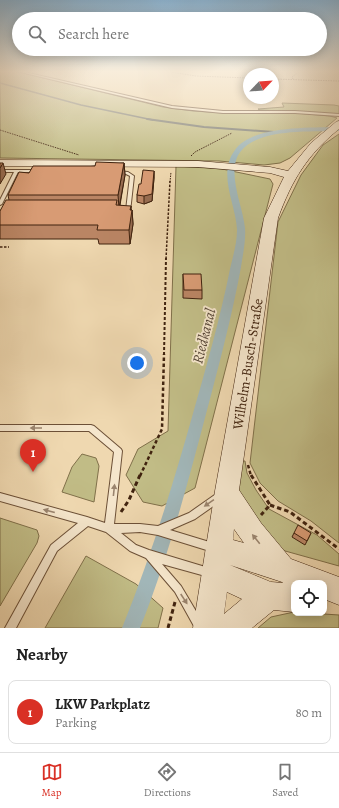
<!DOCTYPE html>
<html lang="en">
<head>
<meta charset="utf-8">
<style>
  :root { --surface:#fff; --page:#f2f2f2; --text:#222; --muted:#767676; --line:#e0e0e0; --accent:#d93025 }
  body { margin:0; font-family:Alegreya,serif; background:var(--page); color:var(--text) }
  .controls { position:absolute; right:12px; bottom:12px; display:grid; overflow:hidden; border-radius:8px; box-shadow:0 2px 10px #0003 }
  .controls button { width:36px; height:36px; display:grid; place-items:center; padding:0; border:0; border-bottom:1px solid var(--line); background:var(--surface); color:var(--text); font:20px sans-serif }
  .compass { position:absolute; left:243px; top:68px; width:36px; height:36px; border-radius:50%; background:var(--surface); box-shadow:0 2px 10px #0003; rotate:65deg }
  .you { position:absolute; left:137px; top:363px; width:14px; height:14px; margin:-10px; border:3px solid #fff; border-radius:50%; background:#1a73e8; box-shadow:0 0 0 6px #1a73e833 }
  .badge { display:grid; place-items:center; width:26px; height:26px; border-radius:50%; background:var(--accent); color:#fff; font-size:13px; font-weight:700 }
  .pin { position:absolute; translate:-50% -33px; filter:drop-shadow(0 1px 2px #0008) }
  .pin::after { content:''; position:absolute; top:21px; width:14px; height:12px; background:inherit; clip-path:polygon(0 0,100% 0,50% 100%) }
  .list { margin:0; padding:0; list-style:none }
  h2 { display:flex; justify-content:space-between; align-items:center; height:52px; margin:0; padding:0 16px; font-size:17px }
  h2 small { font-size:13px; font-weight:400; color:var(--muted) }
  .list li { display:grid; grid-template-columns:26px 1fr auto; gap:12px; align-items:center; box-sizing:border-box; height:64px; margin:0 8px 8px; padding:0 8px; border:1px solid var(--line); border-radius:8px }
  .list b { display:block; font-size:15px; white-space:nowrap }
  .list p { margin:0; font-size:13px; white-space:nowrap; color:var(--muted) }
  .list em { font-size:13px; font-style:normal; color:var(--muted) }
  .icon { flex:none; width:22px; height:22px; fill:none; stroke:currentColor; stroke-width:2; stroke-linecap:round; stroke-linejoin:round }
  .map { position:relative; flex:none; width:339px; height:628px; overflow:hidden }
  .search { position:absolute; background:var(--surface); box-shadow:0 2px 10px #0003; left:12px; right:12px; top:12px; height:44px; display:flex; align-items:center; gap:10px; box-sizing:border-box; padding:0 14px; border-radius:22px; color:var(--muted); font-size:15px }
  .sheet { height:124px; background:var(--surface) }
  nav { display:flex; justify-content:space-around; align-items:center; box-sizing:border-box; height:56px; border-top:1px solid var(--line); background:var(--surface); font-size:11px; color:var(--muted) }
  nav a { display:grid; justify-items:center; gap:2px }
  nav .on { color:var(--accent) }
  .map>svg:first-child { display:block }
</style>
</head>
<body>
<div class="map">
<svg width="339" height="628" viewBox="0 0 339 628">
  <rect width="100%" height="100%" fill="#efd8b0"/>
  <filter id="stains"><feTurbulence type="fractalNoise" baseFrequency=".005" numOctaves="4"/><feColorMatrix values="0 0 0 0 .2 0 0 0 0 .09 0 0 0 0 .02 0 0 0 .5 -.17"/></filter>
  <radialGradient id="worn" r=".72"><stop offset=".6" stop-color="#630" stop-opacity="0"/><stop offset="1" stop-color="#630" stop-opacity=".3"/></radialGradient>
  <path fill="#c1bc86" stroke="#80704a" d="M 0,71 L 15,71 L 163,107 L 193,111 L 225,113 L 296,113 L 330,116 L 337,118 L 290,158 L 280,163 L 264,165 L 219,161 L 0,158 Z
    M 282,103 L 334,105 L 339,106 L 339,114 L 260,110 L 258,109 L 284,107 Z
    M 339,134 L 339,543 L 311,521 L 278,501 L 260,483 L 250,463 L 278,222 L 301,175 L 323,145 Z
    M 176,166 L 222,169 L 270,179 L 273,184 L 195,488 L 162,506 L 143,502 L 126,475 L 138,449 L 168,431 Z
    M 82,454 L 96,458 L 99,466 L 94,502 L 62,492 L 72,467 Z
    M 242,461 L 245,461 L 247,473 L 256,490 L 269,509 L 317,535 L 339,554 L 339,566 L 278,549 L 238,492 Z
    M 0,518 L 37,530 L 39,536 L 37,543 L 0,606 Z
    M 86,556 L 136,584 L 163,608 L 158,628 L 45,628 Z
    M 294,612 L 339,615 L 339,628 L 258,628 L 271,617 Z"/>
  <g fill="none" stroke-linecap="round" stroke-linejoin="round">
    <path stroke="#7a7b74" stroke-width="1.5" d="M 0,83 L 81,105 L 153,120"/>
    <path stroke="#7a7b74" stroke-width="2" d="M 147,119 L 204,127 L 274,132"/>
    <path fill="#a1b6b8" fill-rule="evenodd" d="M 339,127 L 339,131 C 312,132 259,128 241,151 C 225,170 243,206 245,228 C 246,240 243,254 241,267 C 232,316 219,365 206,414 C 187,486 168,558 140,628 L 122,628 C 150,559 172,488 192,417 C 206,368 220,319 230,269 C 233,256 237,243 237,230 C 236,204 217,174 235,150 C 253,125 311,128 339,127 Z"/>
    <g stroke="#6c5037" stroke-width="2">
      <path id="lane" d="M 16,71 L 20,71 L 172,106 L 223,111 L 295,111 L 339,114 L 339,116 L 295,113 L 223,113 L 172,108 Z
        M 0,170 L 38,170 L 40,171 L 38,172 L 18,172 L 2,204 L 0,205 L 0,200 L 14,172 L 0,172 Z
        M 117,171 L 128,172 L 134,176 L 130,212 L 125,212 L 123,211 L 126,210 L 130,176 L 126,174 L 117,173 Z
        M 0,425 L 91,425 L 94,426 L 121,449 L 122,451 L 114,524 L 140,524 L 158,526 L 189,513 L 216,494 L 219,493 L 222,494 L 223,497 L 222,500 L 195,519 L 170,530 L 216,544 L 218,547 L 216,550 L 213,552 L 158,535 L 140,532 L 121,533 L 136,545 L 149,550 L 212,569 L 214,572 L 212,575 L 209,577 L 162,564 L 181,586 L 206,628 L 195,628 L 175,592 L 146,558 L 130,551 L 106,532 L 88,526 L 57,551 L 16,628 L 5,628 L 51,545 L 78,523 L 0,501 L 0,493 L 87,517 L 105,523 L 114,452 L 89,431 L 0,431 Z"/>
    </g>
    <g stroke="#40230f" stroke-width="1">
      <path id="secondary" d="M 339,121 L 339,129 C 307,155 292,180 278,218 L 239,490 L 261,523 L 291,559 L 339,577 L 339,605 L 324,599 L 324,583 L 294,583 L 294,612 L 274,610 L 252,628 L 193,628 L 215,491 L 264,218 L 284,177 L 270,173 L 198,167 L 0,166 L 0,160 L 198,161 L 270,167 L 288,171 L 311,143 L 336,122 ZM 234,529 L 244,543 L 233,540 ZM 230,565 L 282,582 L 283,583 L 271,582 ZM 227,592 L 242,599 L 224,614 Z"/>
    </g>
    <path stroke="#40230f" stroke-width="1" stroke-dasharray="1.5 1" stroke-linecap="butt" d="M 165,71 L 196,76 L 249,78
      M 273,79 L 339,81
      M 293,79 L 292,77 L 300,71
      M 0,130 L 79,155
      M 191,156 L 195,152 L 232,133
      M 170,182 L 171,172"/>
    <path stroke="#40230f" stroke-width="1.5" stroke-dasharray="2.5 1.5" stroke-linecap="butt" d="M 0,247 L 9,247
      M 166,259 L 170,181"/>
    <path stroke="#40230f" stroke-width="2" stroke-dasharray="3 2" stroke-linecap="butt" d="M 164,355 L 166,258"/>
    <path stroke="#40230f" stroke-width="2.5" stroke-dasharray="3.5 2.5" stroke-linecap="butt" d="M 248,465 L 251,476
      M 140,476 L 162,429 L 164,354"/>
    <path stroke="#40230f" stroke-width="3" stroke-dasharray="4.5 3" stroke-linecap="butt" d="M 251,475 L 270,505 L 261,515
      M 270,505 L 290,512 L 339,549
      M 121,512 L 129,500 L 140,475
      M 168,628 L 175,602"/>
    <use href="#lane" fill="#f5e6cc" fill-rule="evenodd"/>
    <use href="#secondary" fill="#f5e6cc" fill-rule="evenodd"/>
  </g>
  <path fill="#ba8564" stroke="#40230f" d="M 124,163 L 125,175 L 120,205 L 132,210 L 133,224 L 130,244 L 99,244 L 98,239 L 0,239 L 0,211 L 9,200 L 8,195 L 29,173 Z
    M 154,171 L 154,178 L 152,201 L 144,204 L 137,202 L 137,195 L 141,184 Z
    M 183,274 L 202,290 L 202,299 L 183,298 Z
    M 294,533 L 311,533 L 305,545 L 292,537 Z"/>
  <path fill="#976c51" stroke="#40230f" d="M 3,163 L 6,174 L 0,184 L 0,168 Z
    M 124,163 L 125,175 L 119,208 L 118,195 Z
    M 154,171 L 154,178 L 152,201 L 144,204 L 144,196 Z
    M 131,206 L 131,213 L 132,210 L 133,224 L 130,244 L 129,230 Z"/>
  <path fill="#d89b74" stroke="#40230f" d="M 96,162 L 124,163 L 118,195 L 8,195 L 19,172 L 29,173 L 33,166 L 95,166 Z
    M 0,163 L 3,163 L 0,168 Z
    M 143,170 L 154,171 L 152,194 L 144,196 L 137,195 L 139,184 L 141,184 Z
    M 6,200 L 117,200 L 116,205 L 131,206 L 130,210 L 132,210 L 129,230 L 97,230 L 98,225 L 0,225 L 0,211 Z
    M 183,274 L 201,274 L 202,290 L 184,290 Z
    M 298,525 L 311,533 L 307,541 L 294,533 Z"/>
  <defs><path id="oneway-solid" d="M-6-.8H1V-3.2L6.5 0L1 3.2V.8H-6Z"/></defs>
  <g fill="#9a846e">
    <use href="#oneway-solid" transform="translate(36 428) rotate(-180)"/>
    <use href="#oneway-solid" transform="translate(114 490) rotate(-84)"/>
    <use href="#oneway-solid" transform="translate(209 503) rotate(145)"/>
    <use href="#oneway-solid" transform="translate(49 511) rotate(-165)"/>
    <use href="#oneway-solid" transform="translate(256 539) rotate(-129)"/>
    <use href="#oneway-solid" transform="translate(184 599) rotate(57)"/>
  </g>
  <linearGradient id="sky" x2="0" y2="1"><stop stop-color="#8bb5d5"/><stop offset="0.45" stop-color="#f8eddb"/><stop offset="1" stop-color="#f8eddb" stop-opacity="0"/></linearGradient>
  <rect width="339" height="159" fill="url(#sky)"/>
  <g text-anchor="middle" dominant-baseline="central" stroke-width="3.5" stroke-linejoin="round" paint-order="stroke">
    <g font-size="14" fill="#40230f" stroke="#f5e6cc">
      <text transform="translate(248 364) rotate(-81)">Wilhelm-Busch-Straße</text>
    </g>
    <g font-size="15" font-style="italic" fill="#584839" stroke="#f5e6cc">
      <text transform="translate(204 336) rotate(-76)">Riedkanal</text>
    </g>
  </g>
  <rect width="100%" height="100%" filter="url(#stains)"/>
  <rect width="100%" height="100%" fill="url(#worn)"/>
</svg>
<div class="controls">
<button><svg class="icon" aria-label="locate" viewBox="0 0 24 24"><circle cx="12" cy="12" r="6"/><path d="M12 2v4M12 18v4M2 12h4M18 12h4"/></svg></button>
</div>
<svg class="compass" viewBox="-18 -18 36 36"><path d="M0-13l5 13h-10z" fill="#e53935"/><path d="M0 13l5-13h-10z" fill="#767676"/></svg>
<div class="you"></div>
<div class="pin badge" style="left:33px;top:472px">1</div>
<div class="search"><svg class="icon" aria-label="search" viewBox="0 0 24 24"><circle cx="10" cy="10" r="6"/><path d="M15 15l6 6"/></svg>Search here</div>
</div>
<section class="sheet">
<h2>Nearby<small></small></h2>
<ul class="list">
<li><span class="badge">1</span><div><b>LKW Parkplatz</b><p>Parking</p></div><em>80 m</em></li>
</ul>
</section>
<nav>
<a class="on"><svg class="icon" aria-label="map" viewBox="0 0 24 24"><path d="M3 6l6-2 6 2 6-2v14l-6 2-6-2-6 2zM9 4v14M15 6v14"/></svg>Map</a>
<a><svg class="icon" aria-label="directions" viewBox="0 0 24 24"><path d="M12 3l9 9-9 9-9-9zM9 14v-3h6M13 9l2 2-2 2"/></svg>Directions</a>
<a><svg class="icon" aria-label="saved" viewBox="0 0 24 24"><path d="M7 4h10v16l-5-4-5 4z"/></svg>Saved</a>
</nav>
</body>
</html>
